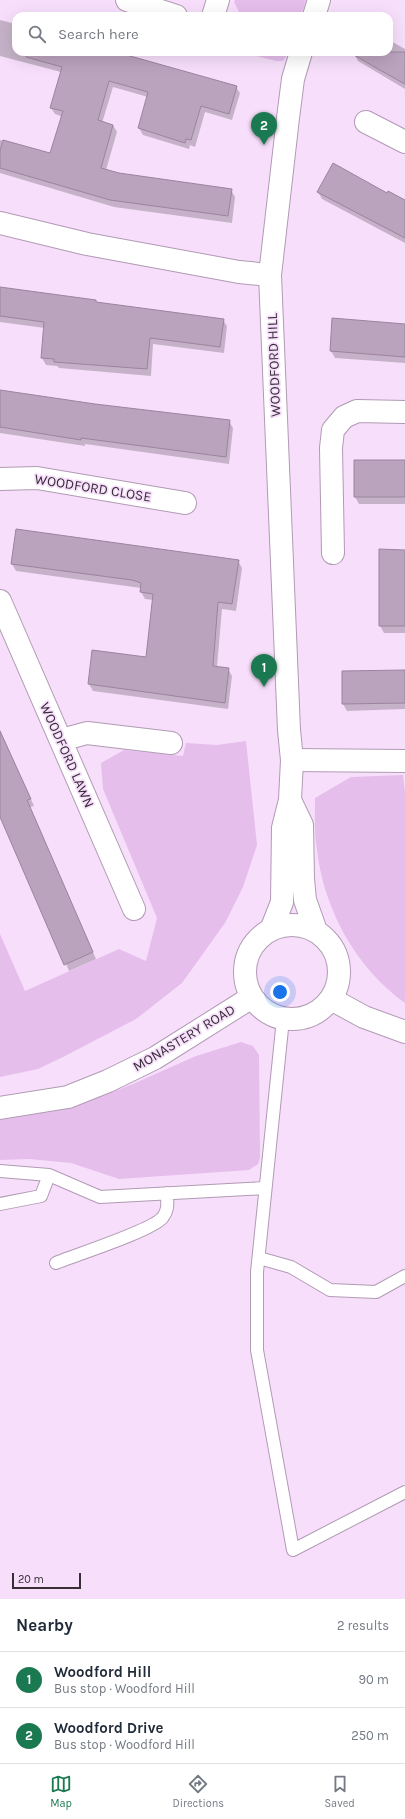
<!DOCTYPE html>
<html lang="en">
<head>
<meta charset="utf-8">
<style>
  :root { --surface:#fff; --page:#f6f6f7; --text:#1f2937; --muted:#747a83; --line:#e0e1e3; --accent:#1a7950 }
  body { margin:0; font-family:Karla,sans-serif; background:var(--page); color:var(--text) }
  .scale { position:absolute; left:12px; bottom:10px; width:69px; box-sizing:border-box; padding-left:4px; border:2px solid #372e38; border-top:0; font-size:11px; line-height:14px; white-space:nowrap; color:#372e38; -webkit-text-stroke:3px #f7dffb; paint-order:stroke }
  .you { position:absolute; left:280px; top:992px; width:14px; height:14px; margin:-10px; border:3px solid #fff; border-radius:50%; background:#1a73e8; box-shadow:0 0 0 6px #1a73e833 }
  .badge { display:grid; place-items:center; width:26px; height:26px; border-radius:50%; background:var(--accent); color:#fff; font-size:13px; font-weight:700 }
  .pin { position:absolute; translate:-50% -33px; filter:drop-shadow(0 1px 2px #0008) }
  .pin::after { content:''; position:absolute; top:21px; width:14px; height:12px; background:inherit; clip-path:polygon(0 0,100% 0,50% 100%) }
  .list { margin:0; padding:0; list-style:none }
  h2 { display:flex; justify-content:space-between; align-items:center; height:52px; margin:0; padding:0 16px; font-size:17px }
  h2 small { font-size:13px; font-weight:400; color:var(--muted) }
  .list li { display:grid; grid-template-columns:26px 1fr auto; gap:12px; align-items:center; box-sizing:border-box; height:56px; padding:0 16px; border-top:1px solid var(--line) }
  .list b { display:block; font-size:15px; white-space:nowrap }
  .list p { margin:0; font-size:13px; white-space:nowrap; color:var(--muted) }
  .list em { font-size:13px; font-style:normal; color:var(--muted) }
  .icon { flex:none; width:22px; height:22px; fill:none; stroke:currentColor; stroke-width:2; stroke-linecap:round; stroke-linejoin:round }
  .map { position:relative; flex:none; width:405px; height:1599px; overflow:hidden }
  .search { position:absolute; background:var(--surface); box-shadow:0 4px 16px #0002; left:12px; right:12px; top:12px; height:44px; display:flex; align-items:center; gap:10px; box-sizing:border-box; padding:0 14px; border-radius:12px; color:var(--muted); font-size:15px }
  .sheet { height:164px; background:var(--surface) }
  nav { display:flex; justify-content:space-around; align-items:center; box-sizing:border-box; height:56px; border-top:1px solid var(--line); background:var(--surface); font-size:11px; color:var(--muted) }
  nav a { display:grid; justify-items:center; gap:2px }
  nav .on { color:var(--accent) }
  .map>svg:first-child { display:block }
</style>
</head>
<body>
<div class="map">
<svg width="405" height="1599" viewBox="0 0 405 1599">
  <rect width="100%" height="100%" fill="#f7dffb"/>
  <path fill="#e5beeb" d="M 235,0 L 306,0 L 301,16 L 241,16 L 234,2 Z
    M 250,52 L 289,52 L 283,61 L 276,61 L 249,54 Z
    M 246,741 L 257,845 L 243,887 L 225,923 L 182,983 L 136,1019 L 65,1056 L 38,1069 L 0,1077 L 0,934 L 25,991 L 119,949 L 146,961 L 157,918 L 103,789 L 101,763 L 124,750 L 183,756 L 186,743 L 217,745 Z
    M 403,775 L 405,792 L 405,1003 C 356,968 324,910 317,850 C 314,833 315,815 315,798 L 351,777 Z
    M 241,1042 L 253,1046 L 259,1055 L 260,1158 L 258,1164 L 249,1170 L 119,1179 L 71,1163 L 29,1159 L 0,1160 L 0,1120 L 72,1108 L 133,1084 L 196,1056 Z"/>
  <path fill="#0003" d="M 0,20 L 16,24 L 16,52 L 114,52 L 236,87 L 240,93 L 232,120 L 205,112 L 195,147 L 190,145 L 189,149 L 143,135 L 139,128 L 148,97 L 113,87 L 102,123 L 113,125 L 117,132 L 106,170 L 119,174 L 231,190 L 235,197 L 232,223 L 114,207 L 0,173 L 0,140 L 51,154 L 63,117 L 55,114 L 51,108 L 61,72 L 0,56 Z
    M 389,40 L 405,49 L 405,89 L 358,61 L 354,54 L 355,52 L 389,52 Z
    M 318,192 L 387,194 L 405,201 L 405,243 L 322,199 Z
    M 0,288 L 95,300 L 97,303 L 223,320 L 227,326 L 224,353 L 153,344 L 151,376 L 59,368 L 57,366 L 46,365 L 42,358 L 45,328 L 0,322 Z
    M 405,325 L 405,363 L 335,358 L 331,351 Z
    M 0,391 L 95,405 L 229,421 L 233,428 L 229,464 L 85,444 L 85,446 L 0,433 Z
    M 405,461 L 405,504 L 359,504 L 355,497 Z
    M 380,550 L 405,551 L 405,633 L 384,633 L 380,626 Z
    M 238,561 L 242,568 L 236,611 L 222,609 L 217,667 L 228,669 L 232,676 L 228,709 L 93,691 L 89,684 L 147,658 L 153,600 L 145,599 L 141,592 L 141,588 L 16,571 L 12,564 Z
    M 405,670 L 405,709 L 347,711 L 343,704 Z
    M 0,730 L 34,806 L 30,807 L 96,959 L 69,971 L 0,805 Z"/>
  <path fill="#baa3bd" stroke="#9b849e" d="M 27,52 L 116,52 L 237,86 L 229,114 L 201,106 L 191,140 L 186,139 L 185,143 L 138,128 L 148,92 L 109,81 L 98,120 L 113,125 L 101,168 L 119,173 L 232,189 L 228,216 L 110,200 L 0,168 L 0,151 L 3,140 L 50,153 L 63,111 L 50,108 L 62,67 L 26,57 Z
    M 349,52 L 405,52 L 405,84 L 378,69 Z
    M 333,163 L 387,193 L 388,191 L 405,200 L 405,238 L 317,192 Z
    M 0,287 L 96,300 L 96,302 L 224,319 L 220,347 L 150,338 L 147,369 L 54,362 L 54,359 L 41,358 L 44,322 L 0,316 Z
    M 332,318 L 405,324 L 405,357 L 330,351 Z
    M 0,390 L 95,404 L 230,420 L 226,457 L 81,438 L 81,440 L 0,427 Z
    M 354,460 L 405,460 L 405,497 L 354,497 Z
    M 16,529 L 239,560 L 232,604 L 218,602 L 213,666 L 229,668 L 225,703 L 88,684 L 92,650 L 146,657 L 153,594 L 140,592 L 141,583 L 132,580 L 11,564 Z
    M 379,549 L 405,550 L 405,626 L 379,626 Z
    M 405,670 L 405,703 L 342,704 L 342,671 Z
    M 0,731 L 31,799 L 27,800 L 93,952 L 64,965 L 0,817 Z"/>
  <g fill="none" stroke-linecap="round" stroke-linejoin="round">
    <g stroke="#b19ab4" stroke-width="14">
      <path id="service" d="M 283,1019 L 257,1272 L 257,1350 L 293,1550 L 405,1492
        M 0,1171 L 49,1175 L 100,1197 L 265,1188
        M 0,1204 L 41,1196 L 49,1175
        M 259,1258 L 291,1267 L 330,1290 L 376,1292 L 405,1276
        M 56,1263 C 75,1255 154,1230 163,1217 C 169,1209 167,1202 167,1193"/>
    </g>
    <g stroke="#b19ab4" stroke-width="24">
      <path id="minor" d="M 127,0 L 176,16
        M 213,16 L 218,0
        M 366,122 L 405,142
        M 0,223 L 87,244 L 239,272 L 270,275
        M 0,479 L 37,478 L 185,503
        M 333,553 L 331,448 L 333,430 L 344,417 L 357,411 L 405,412
        M 0,601 L 134,909
        M 61,740 L 87,733 L 171,743
        M 292,760 L 405,761"/>
    </g>
    <g stroke="#b19ab4" stroke-width="24">
      <path id="tertiary" d="M 314,16 L 319,0
        M 290,800 L 302,825 L 303,879 L 305,900 L 316,931
        M245 972a47 47 0 1 1 94 0a47 47 0 1 1-94 0Z
        M 271,930 L 282,902 L 283,828 L 290,800 L 292,760 L 289,730 L 270,275 L 288,118 L 293,79 L 301,52
        M 331,999 L 364,1017 L 405,1032
        M 0,1108 L 68,1097 L 108,1081 L 155,1058 L 252,997"/>
    </g>
    <use href="#service" stroke="#fff" stroke-width="12"/>
    <use href="#minor" stroke="#fff" stroke-width="22"/>
    <use href="#tertiary" stroke="#fff" stroke-width="22"/>
  </g>
  <g text-anchor="middle" dominant-baseline="central" stroke-width="3.5" stroke-linejoin="round" paint-order="stroke">
    <g font-size="14" fill="#372e38" stroke="#f7dffb">
      <text transform="translate(274 365) rotate(-92)">WOODFORD HILL</text>
      <text transform="translate(93 488) rotate(9)">WOODFORD CLOSE</text>
      <text transform="translate(67 755) rotate(66)">WOODFORD LAWN</text>
      <text transform="translate(184 1038) rotate(-31)">MONASTERY ROAD</text>
    </g>
  </g>
</svg>
<div class="scale">20 m</div>
<div class="you"></div>
<div class="pin badge" style="left:264px;top:687px">1</div>
<div class="pin badge" style="left:264px;top:145px">2</div>
<div class="search"><svg class="icon" aria-label="search" viewBox="0 0 24 24"><circle cx="10" cy="10" r="6"/><path d="M15 15l6 6"/></svg>Search here</div>
</div>
<section class="sheet">
<h2>Nearby<small>2 results</small></h2>
<ul class="list">
<li><span class="badge">1</span><div><b>Woodford Hill</b><p>Bus stop · Woodford Hill</p></div><em>90 m</em></li>
<li><span class="badge">2</span><div><b>Woodford Drive</b><p>Bus stop · Woodford Hill</p></div><em>250 m</em></li>
</ul>
</section>
<nav>
<a class="on"><svg class="icon" aria-label="map" viewBox="0 0 24 24"><path d="M3 6l6-2 6 2 6-2v14l-6 2-6-2-6 2zM9 4v14M15 6v14"/></svg>Map</a>
<a><svg class="icon" aria-label="directions" viewBox="0 0 24 24"><path d="M12 3l9 9-9 9-9-9zM9 14v-3h6M13 9l2 2-2 2"/></svg>Directions</a>
<a><svg class="icon" aria-label="saved" viewBox="0 0 24 24"><path d="M7 4h10v16l-5-4-5 4z"/></svg>Saved</a>
</nav>
</body>
</html>
